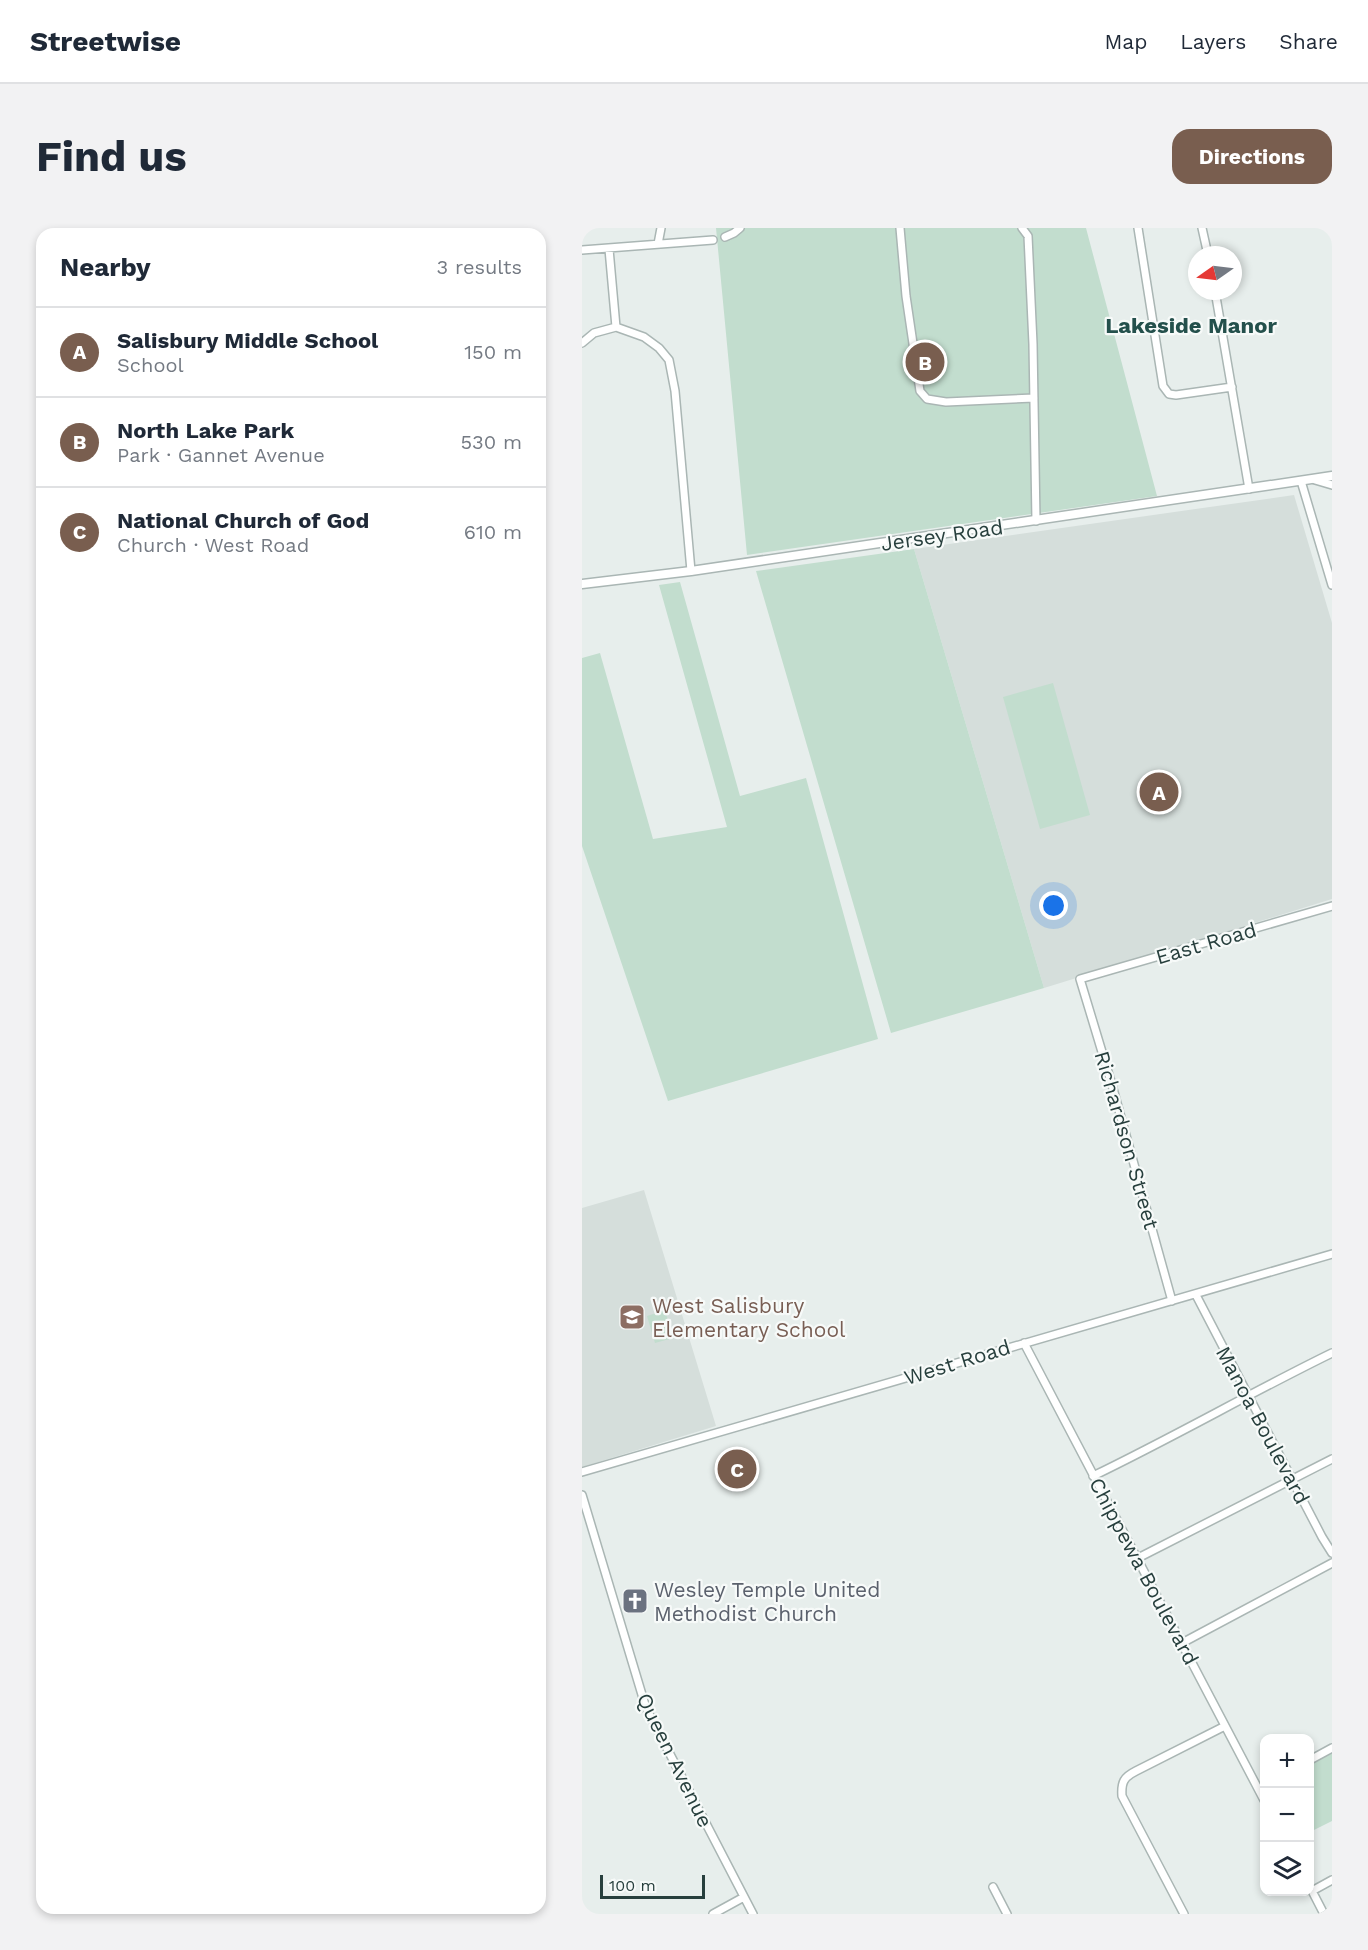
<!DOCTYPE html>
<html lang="en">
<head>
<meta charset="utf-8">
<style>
  :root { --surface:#fff; --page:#f2f2f3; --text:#1f2937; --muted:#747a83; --line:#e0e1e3; --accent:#795e4f }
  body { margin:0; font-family:"Work Sans",sans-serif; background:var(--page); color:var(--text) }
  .controls { position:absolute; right:18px; bottom:18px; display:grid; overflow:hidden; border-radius:12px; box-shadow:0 3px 9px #0003 }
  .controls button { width:54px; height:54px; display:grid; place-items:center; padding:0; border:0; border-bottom:2px solid var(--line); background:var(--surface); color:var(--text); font:30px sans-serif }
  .compass { position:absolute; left:606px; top:18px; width:54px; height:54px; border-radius:50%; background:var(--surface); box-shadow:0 3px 9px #0003; rotate:256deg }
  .scale { position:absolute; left:18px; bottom:15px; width:105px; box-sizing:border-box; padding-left:6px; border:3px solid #273f3d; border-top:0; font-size:16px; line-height:21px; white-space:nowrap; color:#273f3d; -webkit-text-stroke:4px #f7faf9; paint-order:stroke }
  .you { position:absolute; left:472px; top:678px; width:21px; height:21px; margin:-15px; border:4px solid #fff; border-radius:50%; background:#1a73e8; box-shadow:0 0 0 9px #1a73e833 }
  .badge { display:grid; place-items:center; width:39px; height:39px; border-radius:50%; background:var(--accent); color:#fff; font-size:20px; font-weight:700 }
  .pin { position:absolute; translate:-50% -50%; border:3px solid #fff; box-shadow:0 2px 6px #0006 }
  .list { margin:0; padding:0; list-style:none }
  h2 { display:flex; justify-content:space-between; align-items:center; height:78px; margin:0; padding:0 24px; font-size:26px }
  h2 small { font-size:20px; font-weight:400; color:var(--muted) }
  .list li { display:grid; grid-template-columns:39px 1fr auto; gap:18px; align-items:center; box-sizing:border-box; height:90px; padding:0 24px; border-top:2px solid var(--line) }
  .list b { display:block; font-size:22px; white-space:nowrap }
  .list p { margin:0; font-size:20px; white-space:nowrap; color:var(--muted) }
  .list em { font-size:20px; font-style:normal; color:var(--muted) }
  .icon { flex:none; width:33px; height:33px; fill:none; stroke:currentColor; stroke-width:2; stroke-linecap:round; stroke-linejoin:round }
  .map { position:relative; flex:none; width:750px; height:1686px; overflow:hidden; border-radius:18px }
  header { display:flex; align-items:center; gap:36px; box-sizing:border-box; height:84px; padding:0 30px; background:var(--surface); border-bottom:2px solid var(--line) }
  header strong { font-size:28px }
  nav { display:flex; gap:33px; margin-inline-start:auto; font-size:21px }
  .intro { display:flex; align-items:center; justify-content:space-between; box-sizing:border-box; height:144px; padding:0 36px }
  h1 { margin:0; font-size:42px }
  .button { padding:15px 27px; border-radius:18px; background:var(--accent); color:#fff; font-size:21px; font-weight:700 }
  main { display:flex; gap:36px; padding:0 36px }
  aside { flex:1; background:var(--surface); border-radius:18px; box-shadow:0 3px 9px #0003 }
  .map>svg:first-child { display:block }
</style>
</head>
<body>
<header>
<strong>Streetwise</strong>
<nav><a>Map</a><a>Layers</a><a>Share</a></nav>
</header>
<div class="intro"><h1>Find us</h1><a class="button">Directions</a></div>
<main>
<aside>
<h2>Nearby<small>3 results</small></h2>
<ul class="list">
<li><span class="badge">A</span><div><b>Salisbury Middle School</b><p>School</p></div><em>150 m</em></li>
<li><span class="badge">B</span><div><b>North Lake Park</b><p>Park · Gannet Avenue</p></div><em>530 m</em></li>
<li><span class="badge">C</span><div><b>National Church of God</b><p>Church · West Road</p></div><em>610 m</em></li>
</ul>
</aside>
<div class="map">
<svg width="750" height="1686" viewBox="0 0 750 1686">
  <rect width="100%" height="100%" fill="#e7eeec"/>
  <path fill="#d5dedb" d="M 712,267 L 750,395 L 750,671 L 462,760 L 332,321 Z
    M 62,962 L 134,1198 L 0,1239 L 0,980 Z"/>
  <path fill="#c2ddce" d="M 134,0 L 504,0 L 575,268 L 165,327 Z
    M 332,321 L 462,760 L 309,805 L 174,343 Z
    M 98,354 L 158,568 L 224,550 L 296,811 L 86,873 L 0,618 L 0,430 L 18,425 L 71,611 L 145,599 L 77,357 Z
    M 471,455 L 508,587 L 458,601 L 421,469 Z
    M 83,1082 L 91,1110 L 73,1115 L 65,1088 Z
    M 750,1520 L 750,1593 L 728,1604 L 728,1532 Z"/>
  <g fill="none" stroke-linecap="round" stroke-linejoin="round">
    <g stroke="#aab6b4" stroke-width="10">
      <path id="minor" d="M 318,0 L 324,68 L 338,163 L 345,171 L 364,174 L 452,170
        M 440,0 L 446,8 L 451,116 L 454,293
        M 556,0 L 581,158 L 587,166 L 594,167 L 650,159
        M 620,0 L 626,27
        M 143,9 L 152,5 L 158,0
        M 76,16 L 79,0
        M 27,21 L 34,99
        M 0,22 L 131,12
        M 633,63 L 667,261
        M 0,115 L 12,105 L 34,99 L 62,109 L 77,120 L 87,132 L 93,163 L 109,343
        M 733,252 L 750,257
        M 719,253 L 750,357
        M 614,1067 L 740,1309 L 750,1325
        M 590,1073 L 530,857 L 498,751 L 750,678
        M 442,1115 L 682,1572
        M 0,1244 L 750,1026
        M 511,1248 C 592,1209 670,1164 750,1125
        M 0,1267 L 64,1480 L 171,1686
        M 556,1330 L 750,1231
        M 600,1415 L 750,1335
        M 728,1532 L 750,1520
        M 411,1659 L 425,1686
        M 728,1659 L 742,1686
        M 730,1663 L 750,1652
        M 131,1686 L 162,1669
        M 602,1686 L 540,1568 C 539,1554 542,1549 554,1543 L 643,1498"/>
    </g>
    <g stroke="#aab6b4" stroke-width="11">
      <path id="tertiary" d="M 0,356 L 109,343 L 750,248"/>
    </g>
    <use href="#minor" stroke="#fff" stroke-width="7"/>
    <use href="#tertiary" stroke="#fff" stroke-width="8"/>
  </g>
  <defs>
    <g id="school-square" transform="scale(1.35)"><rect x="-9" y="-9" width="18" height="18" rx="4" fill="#8d6e63" stroke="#f7faf9"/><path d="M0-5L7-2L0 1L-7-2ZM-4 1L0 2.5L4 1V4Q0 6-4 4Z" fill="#fff"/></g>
    <g id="church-square" transform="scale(1.35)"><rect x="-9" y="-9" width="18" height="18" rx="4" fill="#6b7280" stroke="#f7faf9"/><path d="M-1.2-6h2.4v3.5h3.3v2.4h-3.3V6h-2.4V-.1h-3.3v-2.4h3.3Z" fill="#fff"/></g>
  </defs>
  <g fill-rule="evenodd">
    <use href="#school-square" x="50" y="1089"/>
    <use href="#church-square" x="53" y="1373"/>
  </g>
  <g text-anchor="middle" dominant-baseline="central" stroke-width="4.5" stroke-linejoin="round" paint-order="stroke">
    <g font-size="21" fill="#273f3d" stroke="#f7faf9">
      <text transform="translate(360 307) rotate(-8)">Jersey Road</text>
      <text transform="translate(624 715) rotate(-16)">East Road</text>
      <text transform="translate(545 912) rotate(74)">Richardson Street</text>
      <text transform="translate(375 1134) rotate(-17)">West Road</text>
      <text transform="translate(681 1197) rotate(62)">Manoa Boulevard</text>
      <text transform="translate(562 1343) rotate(62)">Chippewa Boulevard</text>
      <text transform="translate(93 1532) rotate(64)">Queen Avenue</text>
    </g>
    <g font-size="21" fill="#785e54" stroke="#f7faf9" text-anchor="start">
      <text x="70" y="1077">West Salisbury<tspan x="70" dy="24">Elementary School</tspan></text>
    </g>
    <g font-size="21" fill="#5b616d" stroke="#f7faf9" text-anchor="start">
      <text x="72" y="1361">Wesley Temple United<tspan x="72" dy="24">Methodist Church</tspan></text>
    </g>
    <g font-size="22" font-weight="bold" fill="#24504c" stroke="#f7faf9">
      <text x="609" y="97">Lakeside Manor</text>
    </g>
  </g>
</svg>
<div class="controls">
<button>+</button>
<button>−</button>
<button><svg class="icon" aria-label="layers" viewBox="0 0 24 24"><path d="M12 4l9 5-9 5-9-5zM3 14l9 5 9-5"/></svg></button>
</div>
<svg class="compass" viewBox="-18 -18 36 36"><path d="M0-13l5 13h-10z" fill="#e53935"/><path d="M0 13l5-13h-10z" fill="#747a83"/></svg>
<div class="scale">100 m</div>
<div class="you"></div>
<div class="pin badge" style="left:577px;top:564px">A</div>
<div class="pin badge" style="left:343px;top:134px">B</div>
<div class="pin badge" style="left:155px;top:1241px">C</div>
</div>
</main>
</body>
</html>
